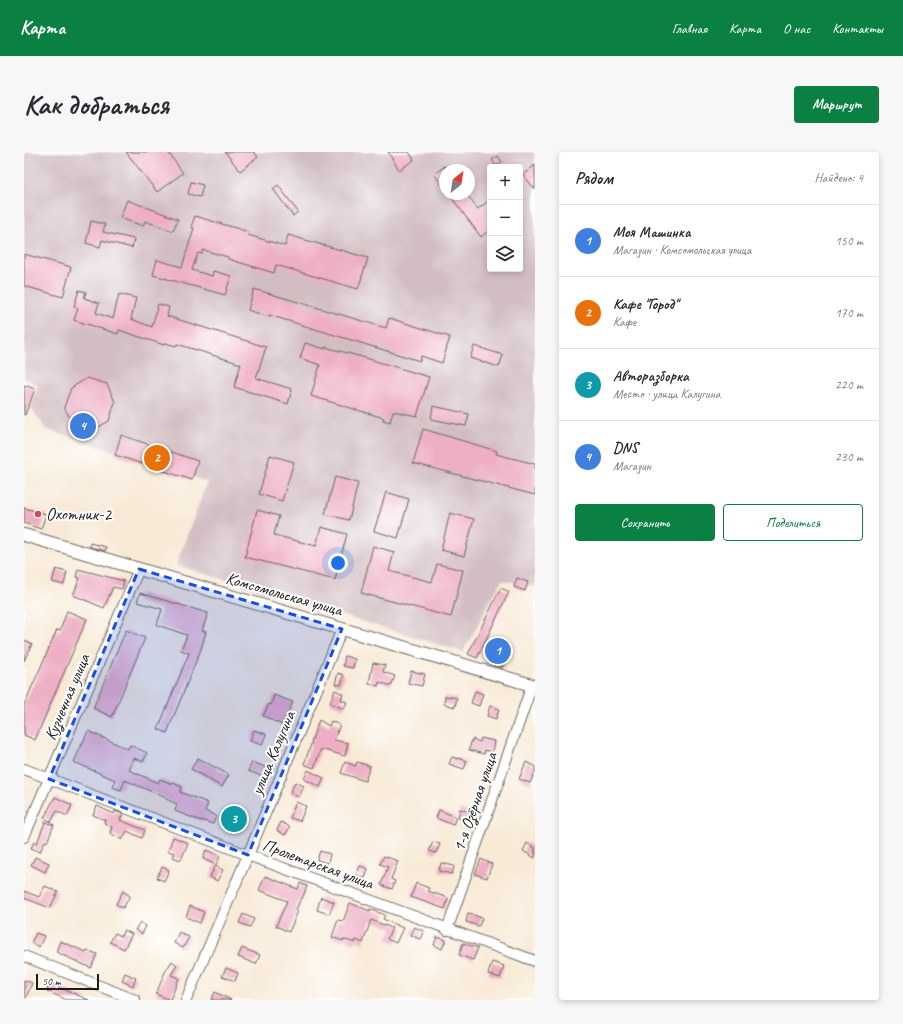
<!DOCTYPE html>
<html lang="ru">
<head>
<meta charset="utf-8">
<style>
  :root { --surface:#fff; --page:#f7f7f7; --text:#2b2b33; --muted:#7c7c81; --line:#e1e1e2; --accent:#0b8043 }
  body { margin:0; font-family:Caveat,sans-serif; background:var(--page); color:var(--text) }
  .controls { position:absolute; right:12px; top:12px; display:grid; overflow:hidden; border-radius:4px; box-shadow:0 2px 6px #0003 }
  .controls button { width:36px; height:36px; display:grid; place-items:center; padding:0; border:0; border-bottom:1px solid var(--line); background:var(--surface); color:var(--text); font:20px sans-serif }
  .compass { position:absolute; left:415px; top:12px; width:36px; height:36px; border-radius:50%; background:var(--surface); box-shadow:0 2px 6px #0003; rotate:30deg }
  .scale { position:absolute; left:12px; bottom:10px; width:63px; box-sizing:border-box; padding-left:4px; border:2px solid #1c1c1c; border-top:0; font-size:11px; line-height:14px; white-space:nowrap; color:#1c1c1c; -webkit-text-stroke:3px #fff; paint-order:stroke }
  .you { position:absolute; left:314px; top:411px; width:14px; height:14px; margin:-10px; border:3px solid #fff; border-radius:50%; background:#1a73e8; box-shadow:0 0 0 6px #1a73e833 }
  .badge { display:grid; place-items:center; width:26px; height:26px; border-radius:50%; background:var(--accent); color:#fff; font-size:13px; font-weight:700 }
  .pin { position:absolute; translate:-50% -50%; border:2px solid #fff; box-shadow:0 1px 4px #0006 }
  .list { margin:0; padding:0; list-style:none }
  h2 { display:flex; justify-content:space-between; align-items:center; height:52px; margin:0; padding:0 16px; font-size:17px }
  h2 small { font-size:13px; font-weight:400; color:var(--muted) }
  .list li { display:grid; grid-template-columns:26px 1fr auto; gap:12px; align-items:center; box-sizing:border-box; height:72px; padding:0 16px; border-top:1px solid var(--line) }
  .list b { display:block; font-size:15px; white-space:nowrap }
  .list p { margin:0; font-size:13px; white-space:nowrap; color:var(--muted) }
  .list em { font-size:13px; font-style:normal; color:var(--muted) }
  .actions { display:flex; gap:8px; padding:12px 16px }
  .actions a { flex:1; padding:9px 0; border:1px solid var(--accent); border-radius:4px; text-align:center; font-size:14px; color:var(--accent) }
  .actions .main { background:var(--accent); color:#fff }
  .icon { flex:none; width:22px; height:22px; fill:none; stroke:currentColor; stroke-width:2; stroke-linecap:round; stroke-linejoin:round }
  .map { position:relative; flex:none; width:511px; height:848px; overflow:hidden; border-radius:4px }
  header { display:flex; align-items:center; gap:24px; box-sizing:border-box; height:56px; padding:0 20px; background:var(--accent); color:#fff }
  header strong { font-size:19px }
  nav { display:flex; gap:22px; margin-inline-start:auto; font-size:14px }
  .intro { display:flex; align-items:center; justify-content:space-between; box-sizing:border-box; height:96px; padding:0 24px }
  h1 { margin:0; font-size:28px }
  .button { padding:10px 18px; border-radius:4px; background:var(--accent); color:#fff; font-size:14px; font-weight:700 }
  main { display:flex; gap:24px; padding:0 24px }
  aside { flex:1; background:var(--surface); border-radius:4px; box-shadow:0 2px 6px #0003 }
  .map>svg:first-child { display:block }
</style>
</head>
<body>
<header>
<strong>Карта</strong>
<nav><a>Главная</a><a>Карта</a><a>О нас</a><a>Контакты</a></nav>
</header>
<div class="intro"><h1>Как добраться</h1><a class="button">Маршрут</a></div>
<main>
<div class="map">
<svg width="511" height="848" viewBox="0 0 511 848">
  <rect width="100%" height="100%" fill="#fff"/>
  <filter id="ink" filterUnits="userSpaceOnUse"><feTurbulence type="fractalNoise" baseFrequency=".025" numOctaves="2"/><feDisplacementMap in="SourceGraphic" scale="8" xChannelSelector="R" yChannelSelector="G"/><feConvolveMatrix kernelMatrix="1 2 1 2 8 2 1 2 1" color-interpolation-filters="sRGB"/></filter>
  <filter id="wash" filterUnits="userSpaceOnUse"><feTurbulence type="fractalNoise" baseFrequency=".012" numOctaves="4" result="noise"/><feDisplacementMap in="SourceGraphic" scale="16" xChannelSelector="R" yChannelSelector="G"/><feGaussianBlur stdDeviation="0.9" result="paint"/><feColorMatrix in="noise" values="0 0 0 0 0 0 0 0 0 0 0 0 0 0 0 0 0 1.4 0 .05"/><feComposite in="paint" operator="in"/></filter>
  <g filter="url(#wash)">
    <rect width="100%" height="100%" fill="#f8ead7"/>
    <path fill="#d2bec2" fill-rule="evenodd" d="M 0,0 L 511,0 L 511,435 L 478,428 L 439,500 L 152,413 L 183,330 L 22,277 L 6,254 L 14,233 L 0,226 ZM 466,15 L 496,15 L 496,117 L 466,117 ZM 421,18 L 445,18 L 445,42 L 421,42 Z"/>
    <g id="blocks">
      <path fill="#eeafc5" d="M 102,0 L 144,0 L 159,21 L 133,40 Z
        M 201,0 L 230,0 L 234,5 L 216,19 Z
        M 364,0 L 385,0 L 390,8 L 375,18 Z
        M 474,4 L 478,10 L 472,14 L 468,8 Z
        M 511,13 L 511,37 L 499,23 Z
        M 421,14 L 421,37 L 410,22 Z
        M 167,30 L 179,33 L 176,45 L 164,42 Z
        M 254,33 L 274,60 L 269,64 L 249,37 Z
        M 425,42 L 442,42 L 454,57 L 466,48 L 466,78 L 457,85 Z
        M 103,48 L 154,67 L 149,79 L 121,69 L 119,74 L 96,66 Z
        M 171,64 L 225,80 L 224,83 L 261,94 L 264,83 L 344,106 L 334,137 L 252,113 L 250,121 L 204,107 L 204,105 L 179,98 L 178,102 L 174,101 L 168,118 L 188,124 L 189,119 L 207,124 L 201,143 L 129,123 L 133,108 L 158,115 L 170,76 L 167,75 Z
        M 67,69 L 81,72 L 79,80 L 110,87 L 108,96 L 78,88 L 76,95 L 62,91 Z
        M 0,102 L 47,115 L 39,145 L 0,134 Z
        M 230,137 L 362,176 L 365,166 L 426,185 L 418,211 L 397,204 L 396,209 L 245,163 L 245,165 L 224,158 Z
        M 55,138 L 62,140 L 60,146 L 75,151 L 72,161 L 89,167 L 95,142 L 112,146 L 107,167 L 128,175 L 134,152 L 145,155 L 143,164 L 242,195 L 232,226 L 268,237 L 264,252 L 210,235 L 217,212 L 153,192 L 152,194 L 141,191 L 140,193 L 95,178 L 94,182 L 50,168 L 54,156 L 50,154 Z
        M 281,191 L 301,197 L 301,195 L 338,205 L 405,225 L 393,264 L 369,259 L 366,270 L 359,268 L 360,266 L 287,244 L 296,213 L 276,206 Z
        M 450,194 L 479,203 L 475,215 L 446,206 Z
        M 63,226 L 83,232 L 91,250 L 85,269 L 68,279 L 49,272 L 40,255 L 47,236 Z
        M 0,233 L 11,237 L 1,263 L 0,263 Z
        M 409,254 L 445,262 L 442,274 L 407,267 Z
        M 399,277 L 473,299 L 472,302 L 511,312 L 511,343 L 389,311 Z
        M 97,283 L 174,309 L 168,328 L 91,303 Z
        M 246,303 L 270,310 L 258,349 L 235,342 Z
        M 311,325 L 334,331 L 325,368 L 301,362 Z
        M 362,340 L 385,347 L 374,386 L 350,379 Z
        M 0,356 L 22,362 L 17,377 L 0,371 Z
        M 233,358 L 255,364 L 250,383 L 292,394 L 297,375 L 323,382 L 311,428 L 221,405 Z
        M 426,361 L 450,367 L 440,404 L 417,398 Z
        M 66,391 L 82,395 L 81,399 L 66,395 Z
        M 349,394 L 370,400 L 365,419 L 408,430 L 413,412 L 439,418 L 427,465 L 337,441 Z
        M 32,417 L 43,420 L 40,433 L 28,430 Z
        M 54,417 L 100,429 L 98,437 L 89,435 L 80,456 L 49,443 L 56,426 L 52,425 Z
        M 493,426 L 504,430 L 501,439 L 490,435 Z
        M 477,436 L 485,440 L 453,506 L 444,502 Z
        M 116,441 L 184,461 L 178,479 L 182,480 L 177,497 L 143,581 L 134,577 L 165,501 L 157,498 L 163,483 L 133,473 L 138,457 L 113,450 Z
        M 43,459 L 63,467 L 11,588 L 0,583 L 0,553 L 33,478 L 36,479 Z
        M 102,478 L 121,486 L 88,565 L 69,556 Z
        M 0,488 L 8,492 L 0,509 Z
        M 471,491 L 476,493 L 482,505 L 478,516 L 464,511 Z
        M 321,504 L 331,507 L 329,516 L 319,514 Z
        M 349,511 L 361,513 L 359,520 L 371,524 L 367,534 L 355,530 L 354,534 L 345,531 Z
        M 387,519 L 401,522 L 398,534 L 384,531 Z
        M 314,521 L 320,523 L 317,533 L 311,532 Z
        M 311,538 L 319,542 L 317,548 L 323,550 L 320,557 L 306,551 Z
        M 451,539 L 459,542 L 455,554 L 447,551 Z
        M 250,543 L 269,550 L 258,573 L 239,564 L 245,552 L 247,553 Z
        M 421,544 L 433,546 L 431,555 L 420,552 Z
        M 466,554 L 475,557 L 472,567 L 463,564 Z
        M 295,568 L 305,574 L 307,569 L 316,573 L 310,588 L 324,591 L 321,604 L 297,597 L 290,616 L 280,612 L 288,590 L 287,590 Z
        M 230,578 L 242,582 L 238,593 L 226,589 Z
        M 64,579 L 104,597 L 106,593 L 123,601 L 119,610 L 110,606 L 105,618 L 134,631 L 136,627 L 148,632 L 149,631 L 158,635 L 156,640 L 184,651 L 181,659 L 192,664 L 189,672 L 177,668 L 177,669 L 151,659 L 153,652 L 142,647 L 142,646 L 101,628 L 97,638 L 88,635 L 91,628 L 50,610 Z
        M 457,586 L 470,589 L 468,600 L 461,598 L 460,602 L 445,598 L 448,587 L 456,590 Z
        M 428,605 L 434,607 L 434,606 L 443,609 L 440,617 L 425,612 Z
        M 174,606 L 205,623 L 198,635 L 167,617 Z
        M 228,610 L 241,615 L 238,624 L 224,619 Z
        M 321,610 L 332,614 L 333,610 L 346,614 L 341,629 L 317,621 Z
        M 502,610 L 511,614 L 511,620 L 506,631 L 495,627 Z
        M 284,618 L 300,626 L 296,635 L 280,627 Z
        M 271,630 L 280,634 L 275,645 L 266,641 Z
        M 31,645 L 48,653 L 43,664 L 33,659 L 27,670 L 20,666 Z
        M 272,650 L 282,654 L 276,669 L 266,666 Z
        M 73,654 L 90,662 L 91,659 L 99,662 L 96,668 L 121,678 L 118,686 L 103,679 L 98,688 L 86,681 L 88,675 L 80,671 L 81,668 L 69,663 Z
        M 436,657 L 447,660 L 445,669 L 434,666 Z
        M 415,658 L 432,665 L 429,673 L 412,666 Z
        M 208,661 L 216,664 L 212,673 L 204,670 Z
        M 21,670 L 30,673 L 23,690 L 21,689 L 16,700 L 7,696 L 10,690 L 13,691 Z
        M 257,670 L 266,675 L 261,683 L 253,678 Z
        M 149,685 L 164,691 L 157,708 L 148,705 L 150,701 L 144,699 Z
        M 409,690 L 416,692 L 412,701 L 405,699 Z
        M 503,691 L 511,696 L 511,706 L 499,699 Z
        M 182,698 L 196,704 L 192,713 L 179,707 Z
        M 296,699 L 306,702 L 304,711 L 293,708 Z
        M 360,704 L 374,709 L 367,727 L 371,729 L 368,737 L 357,733 L 364,715 L 356,712 Z
        M 11,705 L 25,711 L 21,720 L 7,713 Z
        M 457,707 L 468,712 L 463,726 L 451,722 Z
        M 417,711 L 430,714 L 428,722 L 415,719 Z
        M 191,714 L 199,718 L 193,729 L 186,725 Z
        M 336,714 L 344,717 L 341,726 L 332,723 Z
        M 138,715 L 145,718 L 140,729 L 133,726 Z
        M 241,724 L 274,737 L 276,731 L 283,734 L 278,747 L 277,746 L 272,758 L 274,759 L 265,780 L 252,774 L 263,749 L 235,738 Z
        M 392,731 L 405,736 L 404,739 L 424,746 L 421,757 L 387,745 Z
        M 21,734 L 34,740 L 26,756 L 0,746 L 0,739 L 15,745 Z
        M 99,739 L 106,744 L 99,756 L 92,752 Z
        M 297,745 L 310,750 L 305,762 L 293,758 Z
        M 326,751 L 346,759 L 346,757 L 361,763 L 359,767 L 379,776 L 372,791 L 363,787 L 368,776 L 347,768 L 339,791 L 332,788 L 331,791 L 319,787 L 319,789 L 308,785 L 314,768 L 319,769 Z
        M 166,754 L 180,760 L 176,771 L 162,765 Z
        M 444,761 L 458,766 L 455,774 L 442,770 Z
        M 219,762 L 230,767 L 226,775 L 215,771 Z
        M 116,770 L 122,774 L 118,782 L 111,778 Z
        M 390,775 L 400,779 L 396,787 L 386,783 Z
        M 100,778 L 108,782 L 100,797 L 86,790 L 91,781 L 97,784 Z
        M 155,780 L 165,785 L 159,796 L 150,791 Z
        M 12,781 L 20,784 L 15,795 L 7,791 Z
        M 413,785 L 422,788 L 418,797 L 410,793 Z
        M 36,789 L 62,800 L 63,798 L 73,802 L 67,816 L 32,800 Z
        M 439,791 L 454,796 L 449,808 L 435,803 Z
        M 218,796 L 236,803 L 232,812 L 214,805 Z
        M 148,809 L 153,813 L 147,823 L 155,826 L 146,848 L 132,842 L 141,820 Z
        M 468,810 L 480,814 L 476,826 L 464,822 Z
        M 202,816 L 214,821 L 211,829 L 198,824 Z
        M 101,821 L 112,826 L 109,834 L 98,829 Z
        M 0,828 L 8,831 L 1,848 L 0,848 Z
        M 26,831 L 39,837 L 65,848 L 43,848 L 23,839 Z
        M 191,840 L 207,848 L 187,848 Z"/>
    </g>
  </g>
  <g filter="url(#ink)">
    <use href="#blocks" fill-opacity="0" stroke="#69645d" stroke-width="1"/>
    <g fill="none" stroke-linecap="round" stroke-linejoin="round">
      <g stroke="#69645d" stroke-width="12">
        <path id="minor" d="M 0,617 L 224,703 L 511,809
          M 0,685 L 115,417
          M 423,778 L 508,533
          M 0,804 L 111,848
          M 162,848 L 224,703 L 318,477"/>
      </g>
      <g stroke="#69645d" stroke-width="14">
        <path id="major" d="M 0,383 L 511,534"/>
      </g>
      <use href="#minor" stroke="#fff" stroke-width="10"/>
      <use href="#major" stroke="#fff" stroke-width="12"/>
    </g>
  </g>
  <path fill="#1d4ed8" fill-opacity="0.2" stroke="#1d4ed8" stroke-width="3" stroke-dasharray="8 5" stroke-linejoin="round" d="M 115,417 L 318,477 L 224,703 L 25,627 Z"/>
  <circle fill="#d1495b" stroke="#fff" stroke-width="1.5" cx="14" cy="362" r="4"/>
  <g text-anchor="middle" dominant-baseline="central" stroke-width="4" stroke-linejoin="round" paint-order="stroke">
    <g font-size="17" fill="#1c1c1c" stroke="#fff" text-anchor="start">
      <text x="22" y="362">Охотник-2</text>
    </g>
    <g font-size="17" fill="#1c1c1c" stroke="#fff">
      <text transform="translate(260 442) rotate(16)">Комсомольская улица</text>
      <text transform="translate(43 545) rotate(-67)">Кузнечная улица</text>
      <text transform="translate(249 601) rotate(-67)">улица Калугина</text>
      <text transform="translate(451 650) rotate(-71)">1-я Озёрная улица</text>
      <text transform="translate(294 712) rotate(20)">Пролетарская улица</text>
    </g>
  </g>
</svg>
<div class="controls">
<button>+</button>
<button>−</button>
<button><svg class="icon" aria-label="layers" viewBox="0 0 24 24"><path d="M12 4l9 5-9 5-9-5zM3 14l9 5 9-5"/></svg></button>
</div>
<svg class="compass" viewBox="-18 -18 36 36"><path d="M0-13l5 13h-10z" fill="#e53935"/><path d="M0 13l5-13h-10z" fill="#7c7c81"/></svg>
<div class="scale">50 m</div>
<div class="you"></div>
<div class="pin badge" style="left:474px;top:499px;background:#3f7fe0">1</div>
<div class="pin badge" style="left:133px;top:306px;background:#e8710a">2</div>
<div class="pin badge" style="left:210px;top:667px;background:#0f9aa8">3</div>
<div class="pin badge" style="left:59px;top:274px;background:#3f7fe0">4</div>
</div>
<aside>
<h2>Рядом<small>Найдено: 4</small></h2>
<ul class="list">
<li><span class="badge" style="background:#3f7fe0">1</span><div><b>Моя Машинка</b><p>Магазин · Комсомольская улица</p></div><em>150 m</em></li>
<li><span class="badge" style="background:#e8710a">2</span><div><b>Кафе &quot;Город&quot;</b><p>Кафе</p></div><em>170 m</em></li>
<li><span class="badge" style="background:#0f9aa8">3</span><div><b>Авторазборка</b><p>Место · улица Калугина</p></div><em>220 m</em></li>
<li><span class="badge" style="background:#3f7fe0">4</span><div><b>DNS</b><p>Магазин</p></div><em>230 m</em></li>
</ul>
<div class="actions"><a class="main">Сохранить</a><a>Поделиться</a></div>
</aside>
</main>
</body>
</html>
